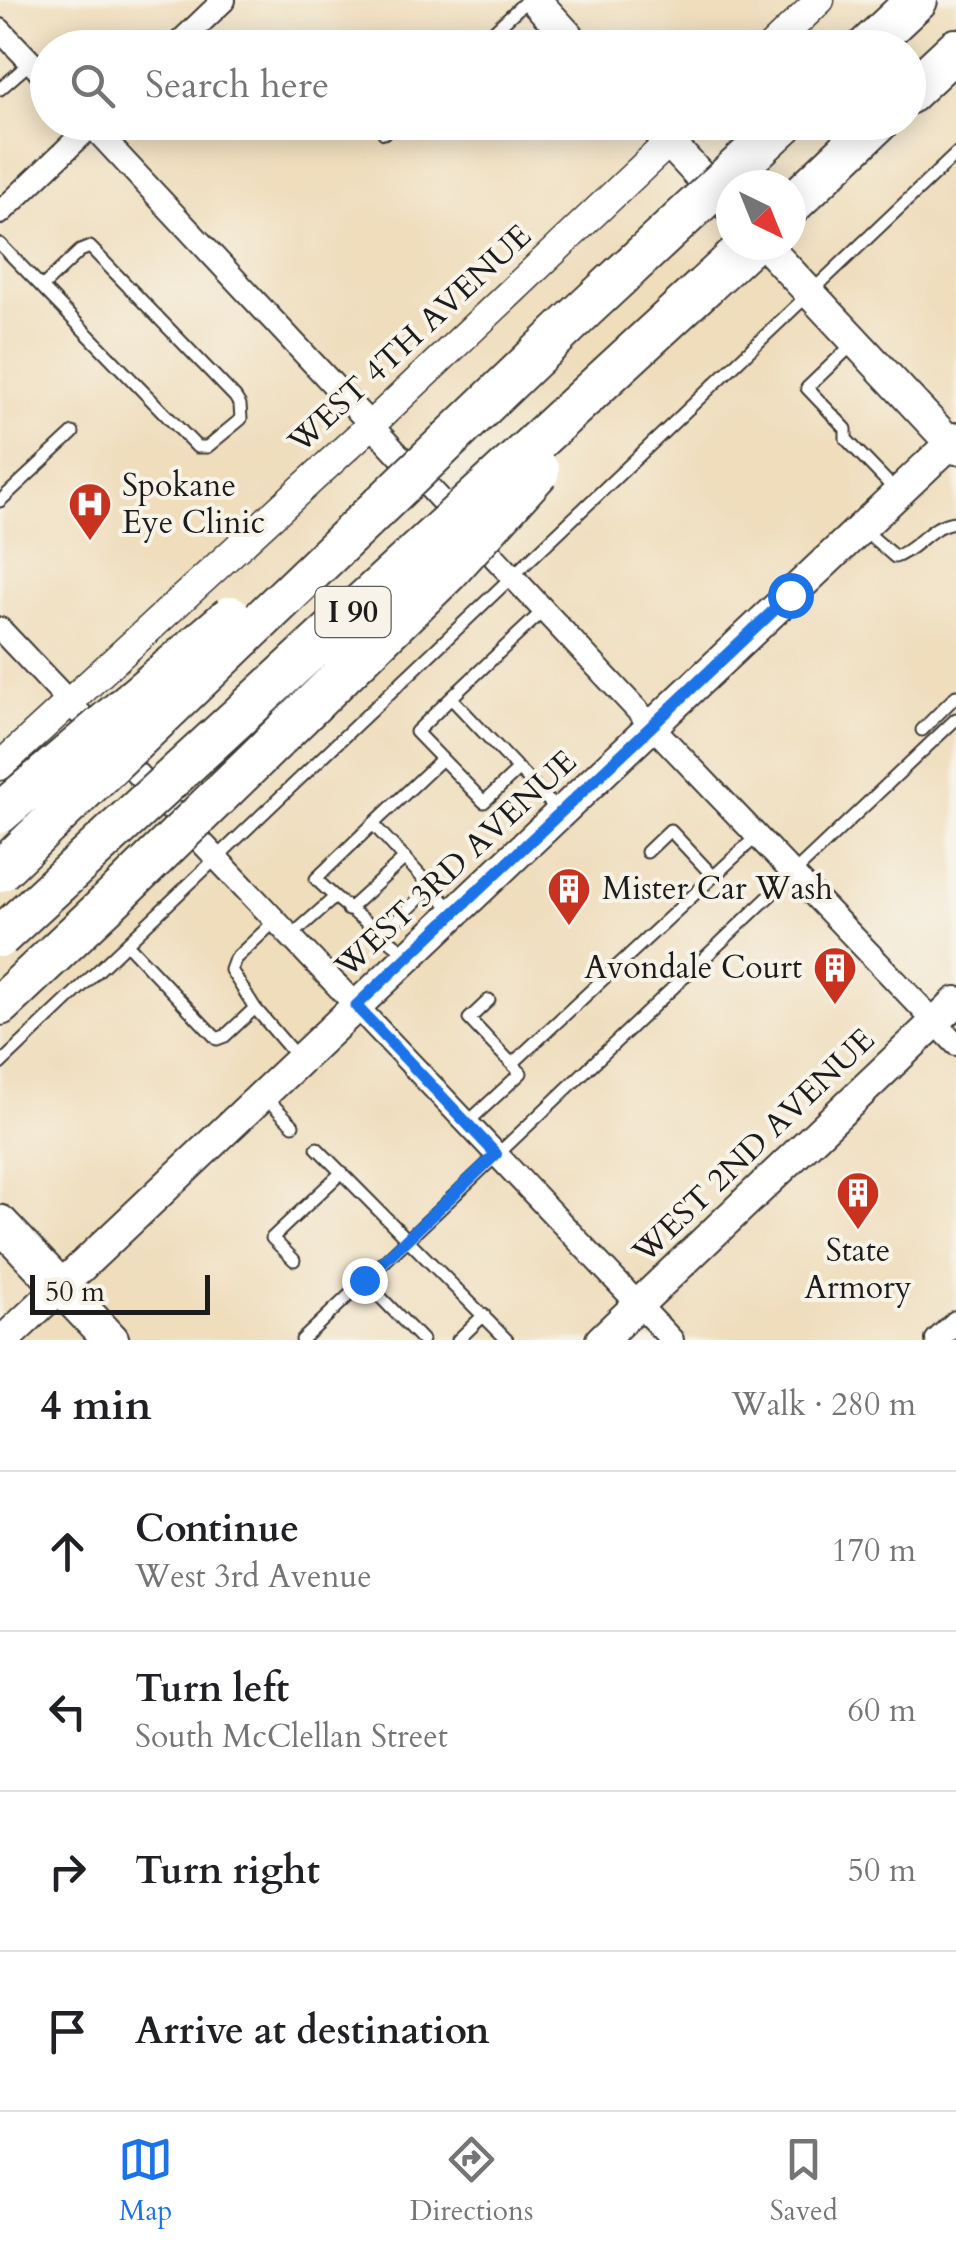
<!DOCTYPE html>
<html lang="en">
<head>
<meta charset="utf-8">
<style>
  :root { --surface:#fff; --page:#f6f6f6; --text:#202124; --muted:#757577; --line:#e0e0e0; --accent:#1a73e8 }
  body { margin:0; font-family:Cardo,serif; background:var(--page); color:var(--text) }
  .compass { position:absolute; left:716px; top:170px; width:90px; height:90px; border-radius:50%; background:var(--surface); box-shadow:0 5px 25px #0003; rotate:137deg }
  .scale { position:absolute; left:30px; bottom:25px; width:180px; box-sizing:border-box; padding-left:10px; border:5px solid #1c1c1c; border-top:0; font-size:28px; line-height:35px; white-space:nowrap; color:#1c1c1c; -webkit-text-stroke:8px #f7f3e8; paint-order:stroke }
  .stop { position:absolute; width:30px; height:30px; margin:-22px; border:8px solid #1a73e8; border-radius:50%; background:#fff }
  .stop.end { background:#1a73e8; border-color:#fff; box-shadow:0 2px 10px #0008 }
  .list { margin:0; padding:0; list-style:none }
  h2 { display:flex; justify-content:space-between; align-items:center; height:130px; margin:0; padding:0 40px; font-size:42px }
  h2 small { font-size:32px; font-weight:400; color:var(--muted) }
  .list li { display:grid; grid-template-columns:65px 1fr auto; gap:30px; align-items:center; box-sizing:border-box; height:160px; padding:0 40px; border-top:2px solid var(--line) }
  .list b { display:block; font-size:38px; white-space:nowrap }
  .list p { margin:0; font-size:32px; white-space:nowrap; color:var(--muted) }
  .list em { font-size:32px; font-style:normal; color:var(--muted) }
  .icon { flex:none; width:55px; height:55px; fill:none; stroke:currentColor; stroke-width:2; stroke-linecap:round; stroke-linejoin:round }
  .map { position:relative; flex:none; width:956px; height:1340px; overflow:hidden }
  .search { position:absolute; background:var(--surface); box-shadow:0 5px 25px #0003; left:30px; right:30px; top:30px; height:110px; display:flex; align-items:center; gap:25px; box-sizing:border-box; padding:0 35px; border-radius:55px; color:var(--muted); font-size:38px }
  .sheet { height:770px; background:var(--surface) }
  nav { display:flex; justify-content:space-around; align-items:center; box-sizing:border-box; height:140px; border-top:2px solid var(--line); background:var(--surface); font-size:28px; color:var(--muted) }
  nav a { display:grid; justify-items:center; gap:5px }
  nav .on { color:var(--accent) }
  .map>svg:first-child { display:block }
</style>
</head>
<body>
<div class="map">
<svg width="956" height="1340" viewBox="0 0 956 1340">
  <rect width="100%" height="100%" fill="#f7f3e8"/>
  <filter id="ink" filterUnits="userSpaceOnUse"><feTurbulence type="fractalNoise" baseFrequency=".01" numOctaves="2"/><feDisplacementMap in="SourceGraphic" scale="20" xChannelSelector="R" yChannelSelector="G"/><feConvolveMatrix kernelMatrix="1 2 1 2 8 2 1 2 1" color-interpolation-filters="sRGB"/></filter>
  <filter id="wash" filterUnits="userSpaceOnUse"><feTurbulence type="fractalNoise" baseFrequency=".0048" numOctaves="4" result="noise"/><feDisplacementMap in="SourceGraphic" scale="40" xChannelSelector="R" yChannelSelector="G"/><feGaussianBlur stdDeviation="2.25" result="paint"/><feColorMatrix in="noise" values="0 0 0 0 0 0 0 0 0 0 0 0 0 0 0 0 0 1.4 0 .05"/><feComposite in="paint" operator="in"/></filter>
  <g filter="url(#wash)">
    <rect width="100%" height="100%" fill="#efddbc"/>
  </g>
  <g filter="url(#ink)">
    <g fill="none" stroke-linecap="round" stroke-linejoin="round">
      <g stroke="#3c3934" stroke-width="15">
        <path id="service" d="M 476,48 L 527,0
          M 0,89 L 31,62
          M 384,133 L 396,122
          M 0,244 L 197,447 L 207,447 L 241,419 L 240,405 L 235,397 L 90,247 L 80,251 L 42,287
          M 853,344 L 807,388 L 846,429 L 846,439 L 895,490
          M 0,501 L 73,433
          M 863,529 L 895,557 C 918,549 931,523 956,522
          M 451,698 L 545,609
          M 922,730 L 956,696
          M 442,759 L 373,824 L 452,910
          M 519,769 L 484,802 L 416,732 L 451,698 L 560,813
          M 373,824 L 316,879 C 344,908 378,930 409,956
          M 647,852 L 670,830 L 714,877
          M 348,910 L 405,858
          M 275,921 L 235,959 L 231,970 L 255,1008 L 297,1057
          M 383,934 L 431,887
          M 290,937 L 334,898
          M 127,944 L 217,1039 L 225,1036 L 255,1008
          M 489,1000 L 469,1019 L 512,1064
          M 0,1064 L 956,154
          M 263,1095 L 293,1125
          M 467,1123 L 521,1073 L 512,1064 L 757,836
          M 317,1148 L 507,1340
          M 294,1260 L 272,1238 L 342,1172
          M 364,1280 L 422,1340
          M 302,1340 L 956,719
          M 458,1340 L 484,1315"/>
      </g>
      <g stroke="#3c3934" stroke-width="26">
        <path id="minor" d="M 0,30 L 48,80
          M 174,48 L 224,0
          M 88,122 L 652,726 L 956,1044
          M 0,213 L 95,122
          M 0,629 L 672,1340
          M 937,1340 L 956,1322"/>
      </g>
      <g stroke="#3c3934" stroke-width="31">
        <path id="tertiary" d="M 770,48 L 820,0
          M 0,766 L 372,424 L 690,122"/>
      </g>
      <g stroke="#3c3934" stroke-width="34">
        <path id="secondary" d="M 535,0 L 579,48
          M 650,122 L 731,209
          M 765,245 L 956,449
          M 4,1340 L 956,438
          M 601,1340 L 956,1002"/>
      </g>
      <g stroke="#3c3934" stroke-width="39">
        <path id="primary" d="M 0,1223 L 111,1340"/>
      </g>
      <g stroke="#3c3934" stroke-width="44">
        <path id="motorway" d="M 866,48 L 917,0
          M 908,94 L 956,49
          M 791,205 L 878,122
          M 705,286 L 749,245
          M 0,1005 L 122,890"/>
      </g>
      <use href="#service" stroke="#fff" stroke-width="11"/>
      <use href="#minor" stroke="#fff" stroke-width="22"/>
      <use href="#tertiary" stroke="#fff" stroke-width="28"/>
      <use href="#secondary" stroke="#fff" stroke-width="30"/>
      <use href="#primary" stroke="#fff" stroke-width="35"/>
      <use href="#motorway" stroke="#fff" stroke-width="40"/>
      <g stroke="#3c3934" stroke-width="44" stroke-linecap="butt">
        <path id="motorway-bridge" d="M 0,813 L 231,616
          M 0,871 L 585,309 L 786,122
          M 122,890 L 447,573 L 539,471
          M 0,937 L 705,286"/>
      </g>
      <use href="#motorway-bridge" stroke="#fff" stroke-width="40"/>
    </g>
  </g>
  <g fill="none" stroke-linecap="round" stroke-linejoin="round" filter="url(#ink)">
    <path stroke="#1a73e8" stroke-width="12" d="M 364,1280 L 496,1154 L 356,1006 L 790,595"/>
  </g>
  <defs>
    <g id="hospital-pin" transform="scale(2.25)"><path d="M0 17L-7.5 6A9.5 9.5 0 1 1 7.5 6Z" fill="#c8321e" stroke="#f7f3e8"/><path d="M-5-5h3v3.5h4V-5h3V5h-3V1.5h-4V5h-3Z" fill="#fff"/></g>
    <g id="building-pin" transform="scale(2.25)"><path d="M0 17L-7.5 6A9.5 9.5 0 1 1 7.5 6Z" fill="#c8321e" stroke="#f7f3e8"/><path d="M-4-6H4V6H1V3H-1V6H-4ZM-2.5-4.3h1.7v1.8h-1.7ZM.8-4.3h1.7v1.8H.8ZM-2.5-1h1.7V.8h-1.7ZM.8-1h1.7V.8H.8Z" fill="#fff"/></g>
  </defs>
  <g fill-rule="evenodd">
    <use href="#hospital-pin" x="90" y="504"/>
    <use href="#building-pin" x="569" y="889"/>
    <use href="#building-pin" x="835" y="968"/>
    <use href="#building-pin" x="858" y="1193"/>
  </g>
  <g text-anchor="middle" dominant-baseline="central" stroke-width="8" stroke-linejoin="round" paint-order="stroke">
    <rect fill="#f7f3e8" stroke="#5e5c59" stroke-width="2.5" x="315.5" y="587" width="75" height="50" rx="8"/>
    <g font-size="30" font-weight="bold" fill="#1c1c1c">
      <text x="353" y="612">I 90</text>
    </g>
    <g font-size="32" fill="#1c1c1c" stroke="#f7f3e8">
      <text transform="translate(410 339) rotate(-43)">WEST 4TH AVENUE</text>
      <text transform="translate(456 864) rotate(-43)">WEST 3RD AVENUE</text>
      <text transform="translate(754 1146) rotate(-44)">WEST 2ND AVENUE</text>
    </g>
    <g font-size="32" fill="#1c1c1c" stroke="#f7f3e8" text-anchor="start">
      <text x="122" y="486">Spokane<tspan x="122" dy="37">Eye Clinic</tspan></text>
      <text x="602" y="889">Mister Car Wash</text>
      <text x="802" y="968" text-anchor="end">Avondale Court</text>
      <text x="858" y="1251" text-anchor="middle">State<tspan x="858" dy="37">Armory</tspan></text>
    </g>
  </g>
</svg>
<svg class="compass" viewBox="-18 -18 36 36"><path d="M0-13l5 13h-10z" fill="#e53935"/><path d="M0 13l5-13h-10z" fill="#757577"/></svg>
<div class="scale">50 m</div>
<div class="stop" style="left:790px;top:595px"></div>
<div class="stop end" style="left:364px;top:1280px"></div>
<div class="search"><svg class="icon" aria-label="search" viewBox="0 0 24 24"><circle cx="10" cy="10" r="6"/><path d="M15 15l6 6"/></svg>Search here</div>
</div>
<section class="sheet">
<h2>4 min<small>Walk · 280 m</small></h2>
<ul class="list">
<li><svg class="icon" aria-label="ahead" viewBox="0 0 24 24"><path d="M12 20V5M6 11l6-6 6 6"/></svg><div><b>Continue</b><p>West 3rd Avenue</p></div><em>170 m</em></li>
<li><svg class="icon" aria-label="left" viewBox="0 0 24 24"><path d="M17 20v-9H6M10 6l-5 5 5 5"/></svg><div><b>Turn left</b><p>South McClellan Street</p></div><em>60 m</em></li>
<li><svg class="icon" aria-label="right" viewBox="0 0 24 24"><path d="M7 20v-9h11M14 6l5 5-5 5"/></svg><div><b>Turn right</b></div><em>50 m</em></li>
<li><svg class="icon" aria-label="arrive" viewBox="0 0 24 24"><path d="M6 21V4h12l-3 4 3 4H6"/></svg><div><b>Arrive at destination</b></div></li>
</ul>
</section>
<nav>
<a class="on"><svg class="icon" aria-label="map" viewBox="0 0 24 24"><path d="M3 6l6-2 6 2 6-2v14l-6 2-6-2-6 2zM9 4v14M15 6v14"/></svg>Map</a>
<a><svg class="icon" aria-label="directions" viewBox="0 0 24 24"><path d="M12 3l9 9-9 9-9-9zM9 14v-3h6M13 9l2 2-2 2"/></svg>Directions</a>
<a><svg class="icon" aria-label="saved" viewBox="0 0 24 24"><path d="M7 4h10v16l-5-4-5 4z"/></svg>Saved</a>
</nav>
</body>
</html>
